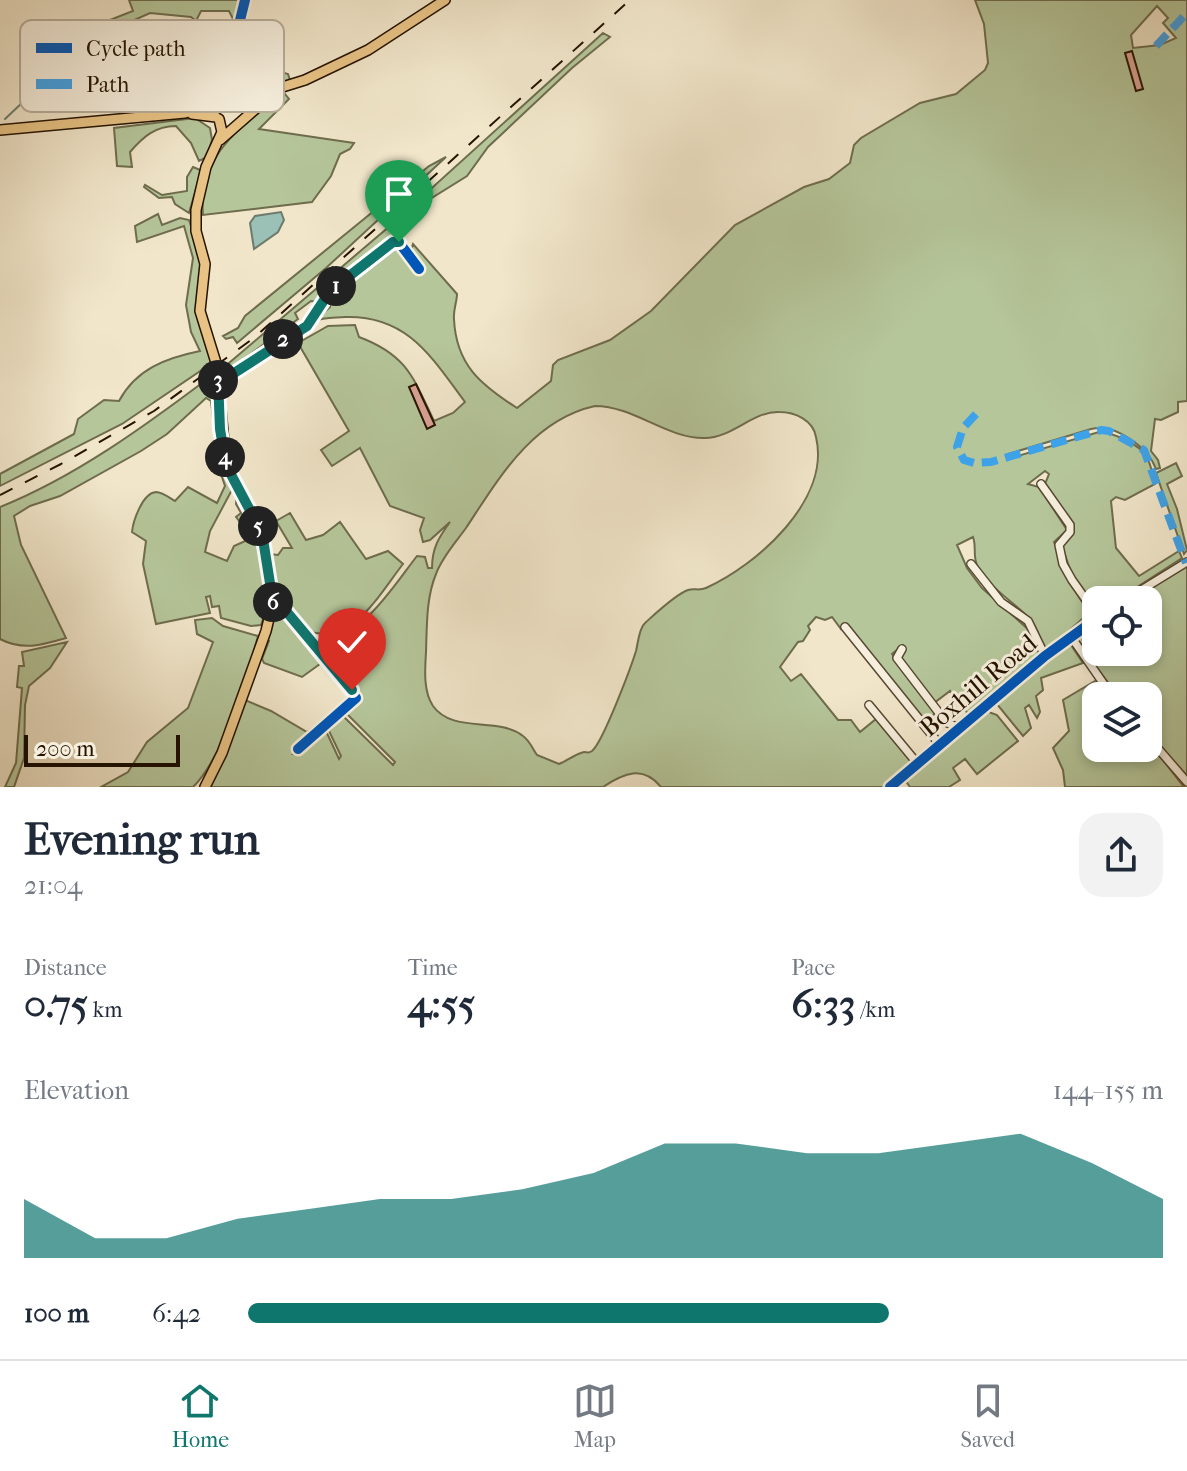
<!DOCTYPE html>
<meta charset="utf-8">
<style>
body{margin:0;font-family:"IM FELL French Canon",serif;background:#f2f2f3;color:#1f2937;height:100vh;display:flex;flex-direction:column;font-size:30px;white-space:nowrap}
*{box-sizing:border-box;margin:0}
p{font-size:26px;color:#747a83}
.icon{flex:none;width:44px;height:44px;fill:none;stroke:currentColor;stroke-width:2;stroke-linecap:round;stroke-linejoin:round}
.map{position:relative;height:787px;overflow:hidden}
.sheet{display:flex;flex-direction:column;background:#fff;flex:1}
.sheet>*{flex:none}
.buttons{position:absolute;left:1082px;top:586px;display:grid;gap:16px}
.buttons a{display:grid;place-items:center;width:80px;height:80px;border-radius:16px;background:#fff;box-shadow:0 4px 12px #0003;font-size:40px}
.scale{position:absolute;left:24px;bottom:20px;width:156px;box-sizing:border-box;padding-left:8px;border:4px solid #261300;border-top:0;font-size:22px;line-height:28px;white-space:nowrap;color:#261300;-webkit-text-stroke:6px #f6efdd;paint-order:stroke}
.pin{position:absolute;display:grid;place-items:center;width:68px;height:68px;color:#fff;margin:-82px -34px;border-radius:50% 50% 50% 0;rotate:-45deg;box-shadow:0 0 8px #0007}
.pin .icon{rotate:45deg}
.km{position:absolute;width:40px;height:40px;margin:-20px;border-radius:50%;background:#222;color:#fff;font-size:22px;line-height:40px;text-align:center}
.round{display:grid;place-items:center;flex:none;width:84px;height:84px;border-radius:24px;background:#f2f2f3}
.headline{display:flex;align-items:center;justify-content:space-between;height:136px;padding:0 24px}
h1{font-size:44px;font-weight:700;line-height:60px}
.stats{display:grid;grid-template-columns:repeat(3,1fr);gap:12px;height:136px;padding:8px 24px}
.stats div{display:grid;align-content:center}
.stats b{font-size:40px;font-weight:700}
.stats small{font-size:22px;font-weight:400}
.stats p{font-size:22px}
.chart{height:224px;padding:16px 24px}
.chart p{display:flex;justify-content:space-between}
.chart svg{width:100%;height:144px;margin-top:8px;fill:#0f766e;opacity:.7}
ul{padding:0 24px;list-style:none;font-size:26px}
li{display:grid;grid-template-columns:128px 96px 1fr;align-items:center;height:60px}
li i{height:20px;border-radius:10px;background:#0f766e}
.dock{display:flex;justify-content:space-around;align-items:center;height:112px;border-top:2px solid #e0e1e3;background:#fff;font-size:22px;color:#747a83}
.dock a{display:grid;justify-items:center;gap:4px}
.dock .on{color:#0f766e}
.map>svg:first-child{display:block}
.green{fill:#b5c69a;stroke:#6e6c4d;stroke-width:2;fill-rule:evenodd}
.water{fill:#9bc0b6;stroke:#6c7b6d;stroke-width:2}
.lines{fill:none;stroke-linecap:round;stroke-linejoin:round}
.stream{stroke:#6c7b6d;stroke-width:2}
.building{fill:#daa496;stroke:#261300;stroke-width:2}
.minor-casing{stroke:#594832;stroke-width:10}
.major-casing{stroke:#261300;stroke-width:12}
.minor{stroke:#f6efdd;stroke-width:7}
.major{stroke:#e8c385;stroke-width:9}
.rail{stroke:#261300;stroke-width:2;stroke-dasharray:14 14;stroke-linecap:butt}
.quiet{stroke:#3ea2e9;stroke-width:8;stroke-dasharray:16 8;stroke-linecap:butt}
.cycleway-casing{stroke:#f6efdd;stroke-width:15}
.cycleway{stroke:#0057b8;stroke-width:10}
.route-casing{stroke:#fff;stroke-width:16}
.route{stroke:#0f766e;stroke-width:10}
.labels{text-anchor:middle;stroke-width:6;stroke-linejoin:round;paint-order:stroke}
.street-label{font-size:26px;fill:#261300;stroke:#f6efdd}
.key{fill:#f6efdd;stroke:#b8ad9b;stroke-width:2}
.key-label{font-size:22px;fill:#261300}
</style>
<div class="map">
<svg width="1187" height="787" viewBox="0 0 1187 787">
<rect width="100%" height="100%" fill="#f1e6ca"/>
<filter id="stains"><feTurbulence type="fractalNoise" baseFrequency=".0025" numOctaves="4"/><feColorMatrix values="0 0 0 0 .2 0 0 0 0 .09 0 0 0 0 .02 0 0 0 .5 -.17"/></filter>
<radialGradient id="worn" r=".72"><stop offset=".6" stop-color="#630" stop-opacity="0"/><stop offset="1" stop-color="#630" stop-opacity=".3"/></radialGradient>
<!-- green -->
<path class="green" d="M 129,0 L 243,0 L 239,21 L 233,19 L 229,11 L 201,11 L 196,21 L 191,17 L 150,13 L 112,30 L 89,32 L 87,29 L 133,11 Z
M 975,0 L 1187,0 L 1187,401 L 1178,402 L 1178,412 L 1161,420 L 1155,419 L 1151,451 L 1158,460 L 1160,468 L 1156,469 C 1148,447 1115,423 1091,429 L 1008,454 L 1011,458 L 1099,432 C 1112,432 1141,445 1147,457 C 1151,465 1153,476 1155,484 L 1125,500 L 1116,497 L 1111,501 L 1116,548 L 1139,576 L 1179,551 L 1182,558 L 1117,600 L 1096,600 L 1096,606 L 1073,578 L 1062,546 L 1074,532 L 1072,524 L 1045,484 L 1049,474 L 1045,471 L 1028,484 L 1039,487 L 1067,530 L 1054,542 L 1060,557 L 1059,564 L 1089,613 L 1046,651 C 1039,639 1038,626 1028,617 C 1011,600 991,589 978,567 C 972,557 977,548 973,537 L 957,545 L 967,568 L 982,588 L 1030,631 L 1039,655 L 969,715 L 950,691 L 934,703 L 900,659 L 902,646 L 892,654 L 936,713 L 923,722 L 846,625 L 841,629 L 832,617 L 825,620 L 816,617 L 808,626 L 810,630 L 803,641 L 798,642 L 780,667 L 791,681 L 801,674 L 838,720 L 851,720 L 860,732 L 876,719 L 913,764 L 884,787 L 661,787 C 643,765 624,773 603,787 L 209,787 L 245,700 L 271,711 L 307,732 L 346,706 L 293,754 L 299,755 L 302,749 L 326,731 L 339,759 L 341,756 L 329,731 L 342,715 L 393,765 L 395,762 L 346,713 L 360,697 L 313,638 C 355,650 394,585 417,556 L 425,557 L 428,568 L 432,568 C 432,548 439,537 450,522 L 430,540 L 423,542 L 420,530 L 424,518 L 390,506 L 360,448 L 332,466 L 321,450 L 349,431 L 298,343 L 328,326 L 355,325 L 359,337 C 407,355 413,377 434,421 L 453,413 L 465,402 C 432,358 408,315 345,317 C 335,318 324,317 314,321 L 330,307 L 330,298 L 396,244 L 410,253 L 413,244 L 457,294 C 457,302 453,310 454,319 C 456,365 481,385 517,408 L 551,381 L 553,365 L 558,360 L 610,340 L 651,311 L 735,225 L 804,187 L 829,179 L 850,163 L 854,145 L 861,138 L 920,103 L 956,94 L 985,70 L 988,63 L 984,24 ZM 1157,6 L 1168,18 L 1163,23 L 1176,38 L 1160,45 L 1133,48 L 1131,35 ZM 595,406 C 634,406 667,439 705,438 C 732,438 753,411 779,412 C 795,412 813,420 816,437 C 831,500 757,565 706,588 C 699,591 694,588 688,590 C 676,594 655,614 645,623 C 639,628 638,643 636,651 C 631,667 603,742 592,751 C 586,755 588,750 581,753 C 574,755 567,761 559,764 L 537,755 C 532,748 530,741 523,736 C 497,716 453,734 433,706 C 423,691 425,669 426,652 C 427,626 426,598 436,574 C 442,557 456,542 466,528 C 499,478 532,420 595,406 Z
M 603,33 L 610,37 L 572,68 L 488,147 L 467,176 L 427,201 L 402,232 L 318,302 L 311,301 L 295,313 L 298,319 L 225,373 L 222,369 L 391,225 Z
M 236,59 L 288,74 L 290,80 L 258,89 L 237,86 L 231,75 Z
M 285,94 L 289,99 L 259,129 L 354,143 L 350,149 L 340,154 L 331,176 L 312,202 L 203,215 C 198,157 236,131 277,98 Z
M 195,118 L 210,128 L 212,140 L 207,157 L 199,161 L 191,143 L 176,126 C 155,126 143,137 130,152 L 132,167 L 117,166 L 114,128 Z
M 446,157 L 326,268 L 237,343 L 233,337 L 226,339 L 223,336 L 238,328 L 245,316 L 429,166 Z
M 193,167 L 200,170 L 200,175 L 189,213 L 175,204 L 172,197 L 159,198 L 144,187 L 145,185 L 162,195 L 187,191 L 187,177 Z
M 158,214 L 162,225 L 180,218 L 189,220 L 199,251 L 201,267 L 197,296 L 212,363 L 122,424 L 0,486 L 0,474 L 74,434 L 78,419 L 104,400 L 119,401 C 136,369 166,358 200,351 L 191,332 L 186,305 L 193,258 L 184,226 L 137,242 L 135,226 Z
M 210,377 L 216,378 C 218,415 217,451 234,486 L 210,531 L 205,552 L 227,561 L 234,546 L 252,538 L 236,517 L 241,513 L 236,504 L 237,492 C 256,530 279,583 261,625 L 251,626 L 221,618 L 219,606 L 212,607 L 210,596 L 206,597 L 210,613 L 156,624 L 143,564 L 146,541 L 132,532 C 133,522 142,493 156,492 C 162,492 170,498 175,501 L 188,487 L 217,503 L 225,486 L 218,465 L 211,401 L 206,398 L 167,434 L 141,451 L 60,496 L 30,506 L 14,516 L 21,545 L 66,638 C 42,645 23,651 0,639 L 0,507 C 75,477 145,426 210,377 Z
M 1176,463 L 1182,476 L 1167,484 L 1177,509 L 1187,550 L 1184,554 L 1156,473 Z
M 290,513 L 306,540 L 323,535 L 340,522 L 366,559 L 388,551 L 403,564 C 380,593 352,647 308,631 L 307,626 L 275,600 L 269,554 L 278,555 L 283,548 L 292,548 L 276,521 Z
M 1187,565 L 1187,779 L 1168,755 L 1148,738 L 1148,696 L 1096,696 L 1096,748 L 1148,748 L 1148,741 L 1184,787 L 1065,787 L 1063,770 L 1053,748 L 1069,731 L 1063,700 L 1095,681 L 1103,693 L 1112,688 L 1076,640 L 1096,626 L 1096,652 L 1148,652 L 1148,600 L 1130,600 Z
M 279,609 L 324,661 L 302,677 L 264,663 L 262,659 L 269,641 L 266,639 L 275,613 Z
M 212,618 L 223,626 L 258,636 C 247,676 222,759 193,787 L 101,787 L 128,772 L 147,742 L 188,708 L 213,642 L 197,634 L 195,620 Z
M 67,642 L 50,668 L 29,686 L 25,705 L 24,758 L 14,787 L 5,787 L 16,763 L 22,688 L 17,687 L 19,666 L 24,666 L 22,652 Z
M 1071,645 L 1083,663 L 1041,678 L 1043,690 L 1036,696 L 1040,712 L 1037,718 L 1029,705 L 1025,708 L 1031,728 L 1023,736 L 996,703 L 1065,646 Z
M 986,711 L 997,715 L 1018,741 L 977,774 L 965,759 L 953,768 L 960,780 L 949,787 L 910,787 L 905,780 Z"/>
<!-- water -->
<path class="water" d="M 281,212 L 284,220 L 278,232 L 254,249 L 250,223 L 255,216 Z"/>
<g class="lines">
<!-- stream -->
<path class="stream" d="M 142,33 L 143,81
M 145,86 L 149,108
M 5,119 L 63,64 L 119,35"/>
</g>
<!-- building -->
<path class="building" d="M 1132,51 L 1143,89 L 1136,91 L 1125,53 Z
M 416,384 L 435,425 L 427,429 L 409,387 Z"/>
<g class="lines">
<!-- minor casing -->
<g class="minor-casing">
<path id="minor" d="M 217,97 L 226,77 L 245,0
M 218,379 L 228,377 L 307,326 L 330,291 L 393,242 L 401,245 L 419,269
M 1041,484 L 1070,525 L 1070,532 L 1059,545 L 1063,564 L 1072,580 L 1096,614
M 971,564 L 1001,602 L 1028,621 L 1045,656
M 1125,600 L 1187,562
M 273,602 L 281,605 L 356,698 L 298,749
M 845,627 L 940,745
M 1072,638 L 1112,696
M 902,649 L 897,658 L 946,722 L 960,729
M 869,705 L 917,763
M 1148,737 L 1187,782
M 890,787 L 1045,656 L 1096,619"/>
</g>
<!-- major casing -->
<g class="major-casing">
<path id="major" d="M 192,114 L 216,117
M 0,130 L 185,113 L 209,106 L 223,94 L 260,94 L 305,80 L 368,50 L 445,0
M 220,140 L 275,92
M 205,787 L 222,753 L 266,631 L 273,602 L 262,533 L 226,465 L 217,366 L 200,311 L 205,264 L 196,231 L 196,210 L 206,167 L 222,132 L 219,119"/>
</g>
<!-- minor -->
<use href="#minor" class="minor"/>
<!-- major -->
<use href="#major" class="major"/>
<!-- rail -->
<path class="rail" d="M 0,495 L 61,464 L 154,411 L 255,337 L 630,0"/>
<!-- quiet -->
<path class="quiet" d="M 1156,46 L 1187,13
M 976,414 L 963,428 L 957,447 L 964,460 L 974,463 L 991,462 L 1101,430 L 1109,431 L 1144,450 L 1186,563"/>
<!-- cycleway casing -->
<g class="cycleway-casing">
<path id="cycleway" d="M 217,97 L 226,77 L 245,0
M 218,379 L 228,377 L 307,326 L 330,291 L 393,242 L 401,245 L 419,269
M 273,602 L 281,605 L 356,698 L 298,749
M 890,787 L 1045,656 L 1096,619"/>
</g>
<!-- cycleway -->
<use href="#cycleway" class="cycleway"/>
</g>
<g class="lines">
<!-- route casing -->
<g class="route-casing">
<path id="route" d="M 352,690 L 281,605 L 273,602 L 262,533 L 226,465 L 220,429 L 218,379 L 228,377 L 307,326 L 330,291 L 393,242 L 399,242"/>
</g>
<!-- route -->
<use href="#route" class="route"/>
</g>
<g class="labels">
<!-- street labels -->
<g class="street-label">
<text transform="translate(978 685) rotate(-40)" y="9">Boxhill Road</text>
</g>
</g>
<!-- legend -->
<rect x="20" y="20" width="264" height="92" rx="12" class="key"/>
<rect x="36" y="43" width="36" height="10" fill="#0057b8"/>
<rect x="36" y="79" width="36" height="10" fill="#3ea2e9"/>
<g class="key-label">
<text x="86" y="56">Cycle path</text>
<text x="86" y="92">Path</text>
</g>
<rect width="100%" height="100%" filter="url(#stains)"/>
<rect width="100%" height="100%" fill="url(#worn)"/>
</svg>
<div class="buttons">
<a><svg class="icon" aria-label="locate" viewBox="0 0 24 24"><circle cx="12" cy="12" r="6"/><path d="M12 2v4M12 18v4M2 12h4M18 12h4"/></svg></a>
<a><svg class="icon" aria-label="layers" viewBox="0 0 24 24"><path d="M12 4l9 5-9 5-9-5zM3 14l9 5 9-5"/></svg></a>
</div>
<div class="scale">200 m</div>
<div class="pin" style="left:399px;top:242px;background:#1e9e55"><svg class="icon" aria-label="arrive" viewBox="0 0 24 24"><path d="M6 21V4h12l-3 4 3 4H6"/></svg></div>
<div class="pin" style="left:352px;top:690px;background:#d93025"><svg class="icon" aria-label="check" viewBox="0 0 24 24"><path d="M5 12l5 5 9-10"/></svg></div>
<b class="km" style="left:336px;top:286px">1</b>
<b class="km" style="left:283px;top:339px">2</b>
<b class="km" style="left:218px;top:380px">3</b>
<b class="km" style="left:225px;top:457px">4</b>
<b class="km" style="left:258px;top:526px">5</b>
<b class="km" style="left:273px;top:602px">6</b>
</div>
<section class="sheet">
<div class="headline"><div><h1>Evening run</h1><p>21:04</p></div><a class="round"><svg class="icon" aria-label="share" viewBox="0 0 24 24"><path d="M12 15V3M7 8l5-5 5 5M5 13v7h14v-7"/></svg></a></div>
<div class="stats">
<div><p>Distance</p><b>0.75<small> km</small></b></div>
<div><p>Time</p><b>4:55</b></div>
<div><p>Pace</p><b>6:33<small> /km</small></b></div>
</div>
<div class="chart"><p><span>Elevation</span>144–155 m</p>
<svg viewBox="0 0 160 44" preserveAspectRatio="none"><path d="M0 44V26L10 38L20 38L30 32L40 29L50 26L60 26L70 23L80 18L90 9L100 9L110 12L120 12L130 9L140 6L150 15L160 26V44z"/></svg>
</div>
<ul>
<li><b>100 m</b>6:42<i style="width:70%"></i></li>
</ul>
</section>
<nav class="dock">
<a class="on"><svg class="icon" aria-label="home" viewBox="0 0 24 24"><path d="M3 11l9-7 9 7M6 9v11h12V9"/></svg>Home</a>
<a><svg class="icon" aria-label="map" viewBox="0 0 24 24"><path d="M3 6l6-2 6 2 6-2v14l-6 2-6-2-6 2zM9 4v14M15 6v14"/></svg>Map</a>
<a><svg class="icon" aria-label="saved" viewBox="0 0 24 24"><path d="M7 4h10v16l-5-4-5 4z"/></svg>Saved</a>
</nav>
